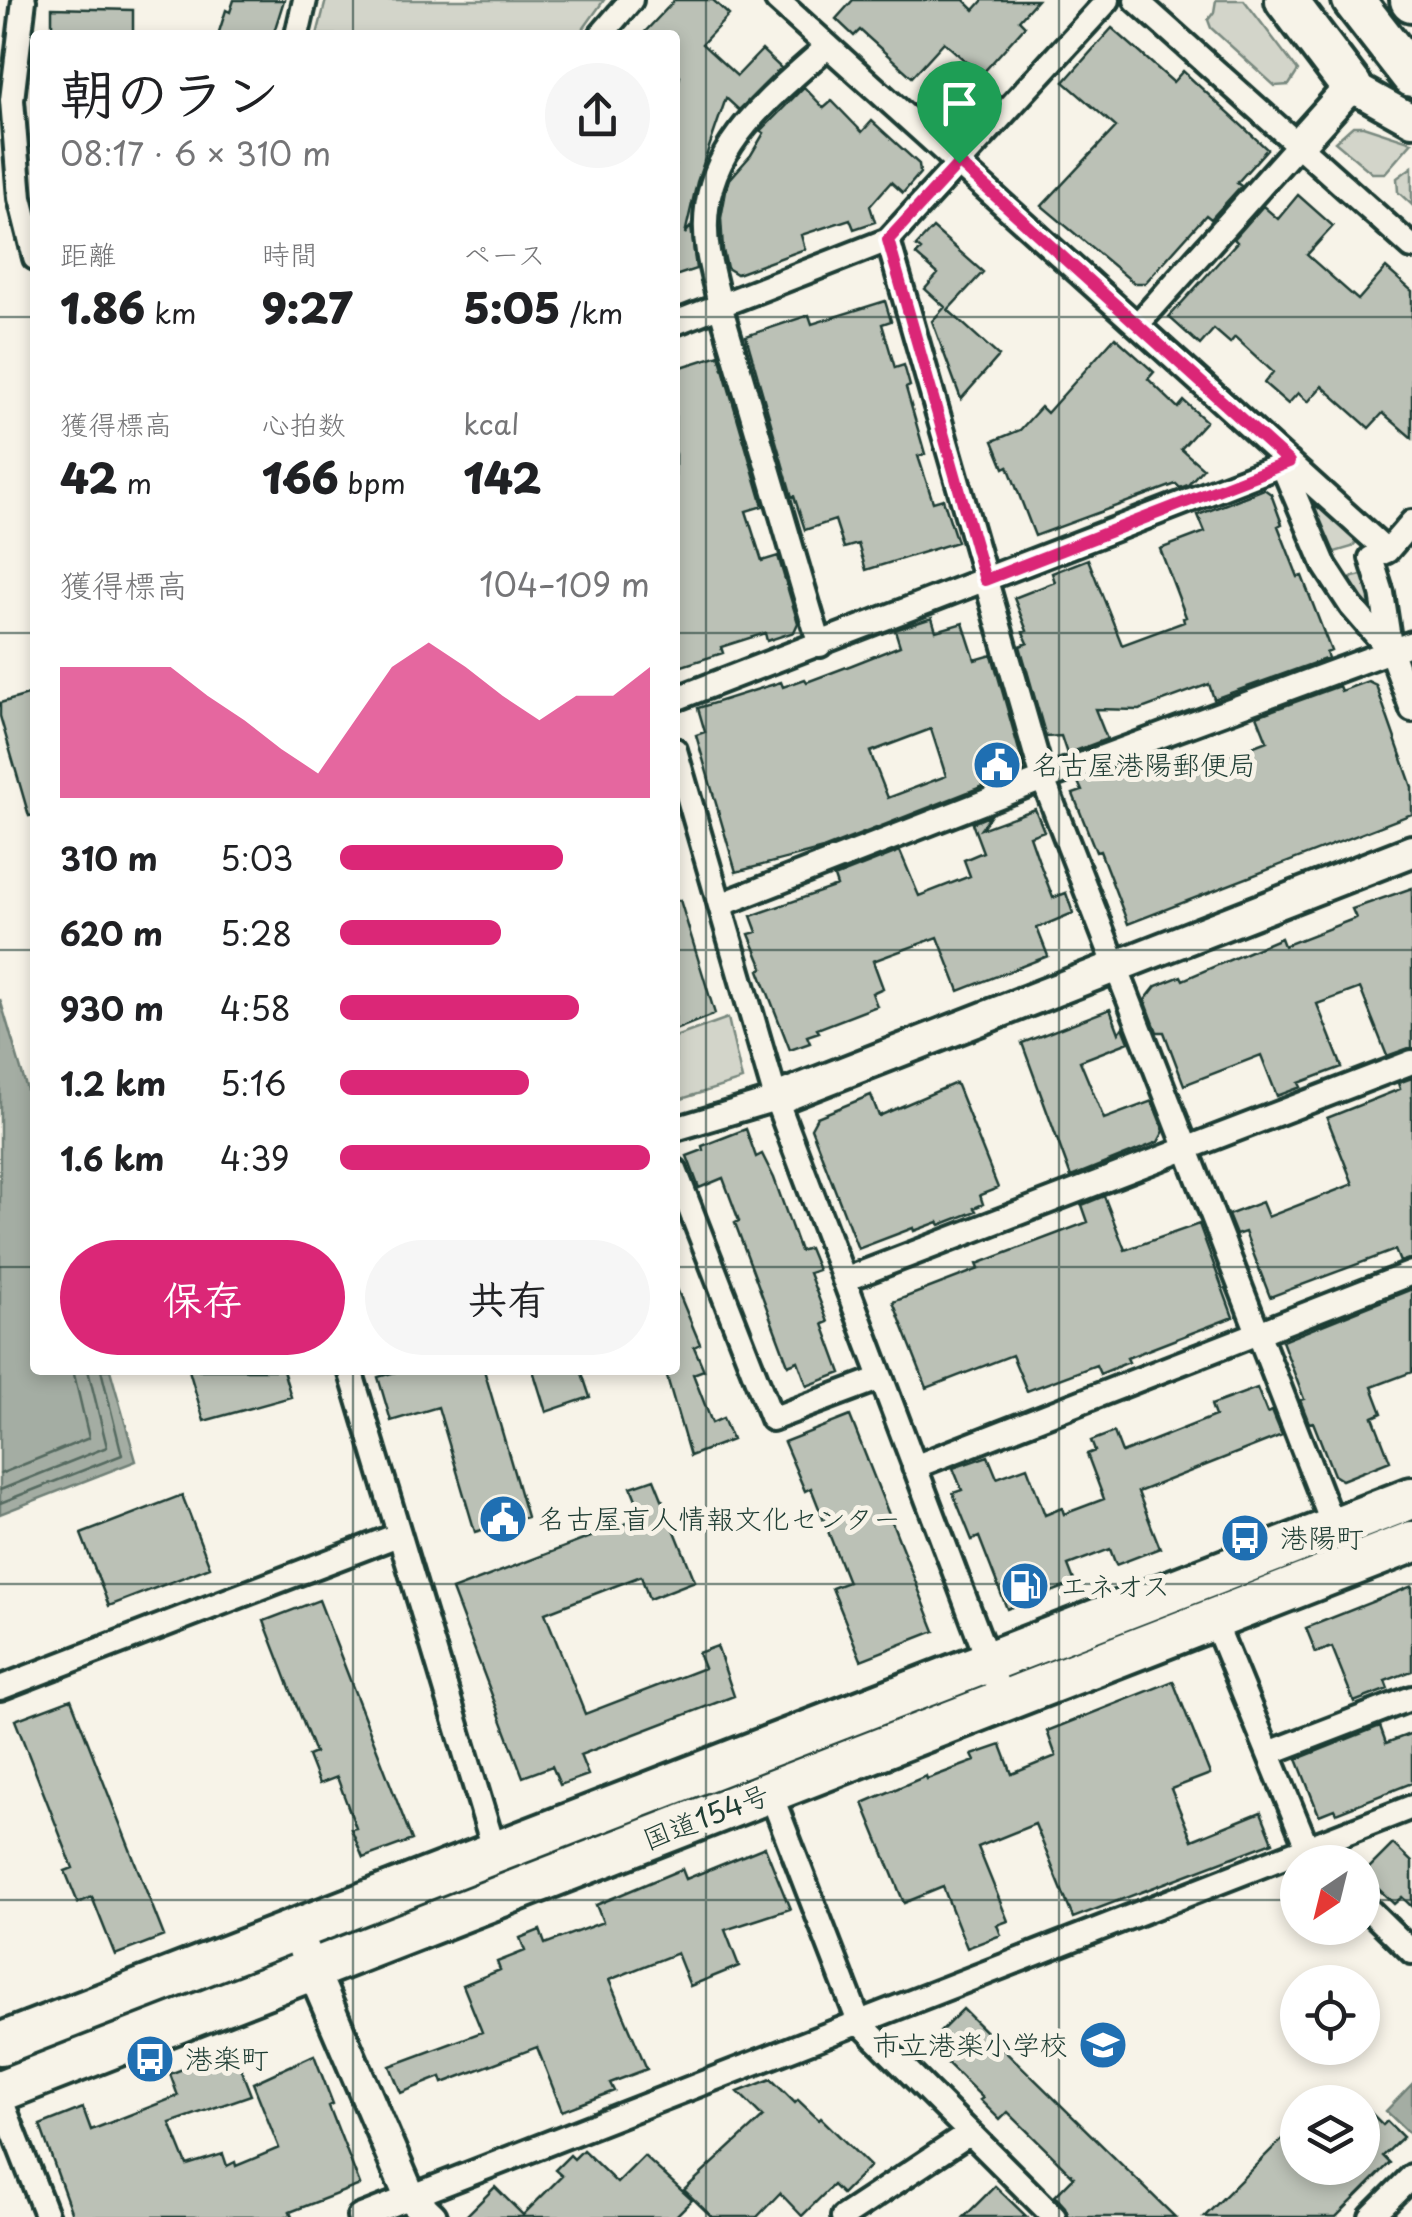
<!DOCTYPE html>
<html lang="ja">
<meta charset="utf-8">
<style>
body{margin:0;font-family:"Playpen Sans","Klee One",sans-serif;background:#f6f6f6;color:#202124;height:100vh;display:flex;flex-direction:column;font-size:38px;white-space:nowrap}
*{box-sizing:border-box;margin:0}
p{font-size:32px;color:#757577}
.icon{flex:none;width:55px;height:55px;fill:none;stroke:currentColor;stroke-width:2;stroke-linecap:round;stroke-linejoin:round}
.map{position:relative;flex:1;overflow:hidden}
.details{position:absolute;left:30px;top:30px;width:650px;height:1345px;display:flex;flex-direction:column;background:#fff;border-radius:10px;box-shadow:0 5px 15px #0003}
.details>*{flex:none}
.needle{width:65px;rotate:215deg}
.buttons{position:absolute;left:1280px;top:1845px;display:grid;gap:20px}
.buttons a{display:grid;place-items:center;width:100px;height:100px;border-radius:50%;background:#fff;box-shadow:0 5px 15px #0003;font-size:50px}
.pin{position:absolute;display:grid;place-items:center;width:85px;height:85px;color:#fff;margin:-102px -42px;border-radius:50% 50% 50% 0;rotate:-45deg;box-shadow:0 0 10px #0007}
.pin .icon{rotate:45deg}
.round{display:grid;place-items:center;flex:none;width:105px;height:105px;border-radius:52px;background:#f6f6f6}
.headline{display:flex;align-items:center;justify-content:space-between;height:170px;padding:0 30px}
h1{font-size:55px;font-weight:800;line-height:75px}
.figures{display:grid;grid-template-columns:repeat(3,1fr);gap:15px;height:170px;padding:10px 30px}
.figures div{display:grid;align-content:center}
.figures b{font-size:42px;font-weight:800}
.figures small{font-size:28px;font-weight:400}
.figures p{font-size:28px}
.chart{height:280px;padding:20px 30px}
.chart p{display:flex;justify-content:space-between}
.chart svg{width:100%;height:180px;margin-top:10px;fill:#db2777;opacity:.7}
.primary-button{display:flex;gap:20px;margin-top:auto;padding:20px 30px}
.primary-button a{flex:1;height:115px;border-radius:60px;background:#db2777;color:#fff;font-size:40px;font-weight:800;line-height:115px;text-align:center}
.primary-button a+a{background:#f6f6f6;color:#202124}
ul{padding:0 30px;list-style:none;font-size:32px}
li{display:grid;grid-template-columns:160px 120px 1fr;align-items:center;height:75px}
li i{height:25px;border-radius:12px;background:#db2777}
.map>svg:first-child{display:block}
.green{fill:#d3d5ca;stroke:#79897f;stroke-width:2.5}
.water{fill:#a4ada3;stroke:#6f8077;stroke-width:2.5}
.lines{fill:none;stroke-linecap:round;stroke-linejoin:round}
.shore{stroke:#546a60;stroke-width:2.5}
.building{fill:#bbc1b6;stroke:#1f3d34;stroke-width:2.5;fill-rule:evenodd}
.street-casing{stroke:#1f3d34;stroke-width:30}
.secondary-casing{stroke:#1f3d34;stroke-width:38}
.highway-casing{stroke:#1f3d34;stroke-width:48}
.street{stroke:#f7f3e8;stroke-width:22}
.secondary{stroke:#f7f3e8;stroke-width:30}
.highway{stroke:#f7f3e8;stroke-width:40}
.route-casing{stroke:#fff;stroke-width:20}
.route{stroke:#db2777;stroke-width:12}
.grid{fill:none;stroke:#1f3d34;stroke-width:2.5;stroke-opacity:0.55}
.labels{text-anchor:middle;stroke-width:10;stroke-linejoin:round;paint-order:stroke}
.poi-label{font-size:28px;fill:#1f3d34;stroke:#f7f3e8;text-anchor:start}
.street-label{font-size:28px;fill:#1f3d34;stroke:#f7f3e8}
</style>
<div class="map">
<svg width="1412" height="2217" viewBox="0 0 1412 2217">
<rect width="100%" height="100%" fill="#f7f3e8"/>
<filter id="ink" filterUnits="userSpaceOnUse"><feTurbulence type="fractalNoise" baseFrequency=".01" numOctaves="2"/><feDisplacementMap in="SourceGraphic" scale="20" xChannelSelector="R" yChannelSelector="G"/><feConvolveMatrix kernelMatrix="1 2 1 2 8 2 1 2 1" color-interpolation-filters="sRGB"/></filter>
<g filter="url(#ink)">
<!-- green -->
<path class="green" d="M 326,0 L 604,0 L 579,35 L 317,35 Z
M 1216,0 L 1244,0 L 1298,71 L 1289,85 L 1275,86 L 1211,28 L 1208,20 L 1214,12 Z
M 1353,126 L 1363,126 L 1412,142 L 1385,173 L 1372,173 L 1335,142 Z
M 1412,167 L 1412,205 L 1398,192 L 1397,178 Z
M 1305,485 L 1357,534 L 1357,541 L 1352,547 L 1335,552 L 1328,548 Z
M 1362,575 L 1370,578 L 1380,634 L 1346,585 L 1353,577 Z
M 728,1018 L 742,1080 L 675,1101 L 675,1037 Z"/>
<!-- water -->
<path class="water" d="M 0,999 L 35,1117 L 35,1370 L 110,1370 L 136,1461 L 0,1514 Z
M 1412,2084 L 1412,2136 L 1386,2111 Z"/>
<g class="lines">
<!-- shore -->
<path class="shore" d="M 0,1474 L 89,1438 L 73,1370
M 0,1490 L 107,1447 L 88,1370
M 0,1503 L 122,1455 L 101,1370"/>
</g>
<!-- building -->
<path class="building" d="M 234,0 L 284,0 L 273,35 L 218,35 L 226,10 L 230,12 Z
M 675,0 L 713,0 L 729,15 L 702,44 L 737,76 L 762,50 L 781,68 L 739,110 L 726,98 L 697,182 L 685,234 L 691,226 L 696,269 L 675,276 L 675,94 L 680,76 L 675,71 L 675,35 L 642,35 Z
M 853,0 L 964,0 L 974,10 L 983,0 L 1037,0 L 1019,20 L 1025,26 L 981,75 L 944,42 L 912,77 L 860,30 L 854,36 L 836,19 Z
M 52,8 L 133,10 L 133,35 L 52,35 Z
M 1112,28 L 1173,82 L 1183,71 L 1267,149 L 1237,183 L 1241,186 L 1211,219 L 1206,215 L 1145,283 L 1134,283 L 1042,206 L 1116,127 L 1064,82 Z
M 804,87 L 824,108 L 832,101 L 862,132 L 872,121 L 919,164 L 920,173 L 903,193 L 891,182 L 870,206 L 875,222 L 854,229 L 850,219 L 801,235 L 805,249 L 737,274 L 727,268 L 723,250 L 721,218 L 726,191 L 730,179 L 751,155 L 764,133 L 761,131 Z
M 1298,195 L 1333,226 L 1307,255 L 1358,300 L 1386,268 L 1412,291 L 1412,438 L 1383,413 L 1369,428 L 1322,386 L 1308,402 L 1298,393 L 1288,404 L 1264,383 L 1273,372 L 1235,337 L 1230,343 L 1214,329 L 1200,345 L 1169,317 L 1237,242 L 1234,239 L 1263,206 L 1278,219 Z
M 933,228 L 983,272 L 948,310 L 999,356 L 961,399 L 932,321 L 945,307 L 925,289 L 938,274 L 916,255 L 921,250 L 916,246 Z
M 885,301 L 891,321 L 882,324 L 895,368 L 904,365 L 910,386 L 906,388 L 925,454 L 918,456 L 933,502 L 943,499 L 957,542 L 866,570 L 858,544 L 844,548 L 835,520 L 805,530 L 794,496 L 792,497 L 746,336 L 809,315 L 812,324 Z
M 1115,337 L 1154,372 L 1148,379 L 1178,408 L 1184,401 L 1206,421 L 1181,449 L 1203,468 L 1188,485 L 1180,488 L 1176,484 L 1035,536 L 1008,466 L 1004,468 L 993,441 L 1020,430 L 1041,407 L 1047,413 Z
M 719,355 L 763,506 L 746,511 L 762,561 L 778,556 L 798,623 L 794,632 L 767,641 L 765,633 L 721,647 L 723,653 L 679,667 L 675,654 L 675,369 Z
M 1264,489 L 1271,494 L 1282,524 L 1278,526 L 1298,577 L 1302,576 L 1331,651 L 1326,653 L 1328,658 L 1214,699 L 1209,684 L 1139,710 L 1095,709 L 1107,739 L 1067,754 L 1061,736 L 1046,737 L 1020,646 L 1028,643 L 1023,632 L 1027,631 L 1014,598 L 1055,582 L 1052,573 L 1088,559 L 1122,645 L 1184,622 L 1183,618 L 1186,617 L 1160,549 L 1205,532 L 1198,515 Z
M 932,618 L 936,631 L 963,623 L 975,660 L 992,655 L 1024,768 L 1022,771 L 823,849 L 736,872 L 696,735 L 705,732 L 698,708 L 781,682 L 783,687 L 805,679 L 807,682 L 852,665 L 900,646 L 895,630 ZM 931,729 L 946,776 L 888,798 L 870,752 Z
M 1368,681 L 1376,685 L 1412,787 L 1412,814 L 1128,924 L 1100,851 L 1096,852 L 1073,794 L 1082,791 L 1078,782 L 1118,767 L 1122,776 L 1185,753 L 1192,770 L 1267,741 L 1257,716 L 1339,686 L 1341,691 Z
M 35,693 L 35,815 L 29,816 L 0,716 L 0,703 Z
M 1035,809 L 1044,831 L 1030,836 L 1038,859 L 1053,898 L 1066,893 L 1073,913 L 1037,928 L 1048,956 L 959,991 L 938,937 L 873,961 L 883,988 L 872,993 L 877,1006 L 817,1029 L 819,1032 L 807,1036 L 810,1043 L 790,1050 L 759,970 L 763,968 L 749,934 L 757,932 L 751,916 L 837,886 L 834,877 L 900,851 L 919,896 L 970,876 L 964,860 L 983,852 L 972,823 L 991,815 L 981,829 Z
M 1412,888 L 1412,1047 L 1387,1056 L 1360,988 L 1317,1004 L 1342,1067 L 1299,1083 L 1301,1087 L 1277,1096 L 1261,1055 L 1184,1085 L 1164,1032 L 1157,1032 L 1145,1000 L 1156,986 L 1181,976 L 1183,980 L 1281,938 L 1284,946 L 1356,918 L 1352,909 Z
M 680,900 L 715,1014 L 675,1030 L 675,901 Z
M 1110,1009 L 1119,1033 L 1123,1027 L 1129,1042 L 1080,1061 L 1104,1119 L 1152,1101 L 1164,1131 L 1158,1142 L 1071,1177 L 1022,1043 Z
M 1412,1078 L 1412,1258 L 1400,1262 L 1395,1250 L 1270,1297 L 1245,1232 L 1236,1235 L 1228,1215 L 1262,1202 L 1268,1217 L 1353,1184 L 1327,1118 L 1400,1089 L 1398,1083 Z
M 956,1083 L 998,1188 L 980,1195 L 983,1204 L 974,1208 L 976,1211 L 940,1225 L 938,1222 L 914,1231 L 913,1228 L 858,1249 L 811,1128 L 817,1117 L 871,1095 L 879,1116 Z
M 746,1129 L 756,1157 L 762,1154 L 774,1178 L 800,1251 L 809,1248 L 818,1270 L 809,1273 L 828,1322 L 823,1324 L 841,1373 L 807,1386 L 798,1361 L 788,1365 L 735,1223 L 739,1221 L 723,1178 L 699,1188 L 687,1156 L 703,1150 L 702,1146 Z
M 1104,1196 L 1125,1250 L 1199,1224 L 1233,1317 L 1127,1358 L 1129,1362 L 1100,1374 L 1096,1365 L 1027,1391 L 1012,1355 L 927,1388 L 893,1302 L 979,1269 L 977,1264 L 1088,1222 L 1082,1205 Z
M 675,1284 L 700,1344 L 694,1347 L 704,1370 L 693,1374 L 712,1423 L 723,1418 L 732,1440 L 690,1456 L 665,1370 L 675,1370 Z
M 1412,1289 L 1412,1372 L 1372,1387 L 1382,1413 L 1373,1417 L 1390,1461 L 1342,1480 L 1334,1475 L 1313,1422 L 1309,1423 L 1300,1400 L 1304,1399 L 1282,1341 Z
M 189,1370 L 283,1370 L 291,1397 L 204,1421 Z
M 402,1370 L 484,1370 L 527,1517 L 475,1532 L 438,1407 L 391,1421 L 378,1377 Z
M 533,1370 L 581,1370 L 590,1397 L 546,1412 Z
M 1257,1388 L 1267,1413 L 1272,1411 L 1282,1435 L 1138,1492 L 1160,1548 L 1116,1565 L 1110,1549 L 1068,1565 L 1075,1583 L 1007,1609 L 979,1537 L 972,1540 L 953,1493 L 962,1490 L 953,1468 L 988,1456 L 997,1478 L 1027,1467 L 1045,1515 L 1062,1508 L 1064,1514 L 1104,1499 L 1087,1454 L 1095,1451 L 1091,1441 L 1114,1432 L 1122,1453 L 1215,1416 L 1211,1405 Z
M 850,1416 L 935,1631 L 861,1660 L 832,1588 L 848,1582 L 811,1488 L 805,1491 L 784,1442 Z
M 654,1479 L 695,1581 L 649,1599 L 641,1576 L 545,1613 L 585,1714 L 704,1668 L 698,1653 L 717,1646 L 734,1696 L 580,1755 L 588,1775 L 560,1785 L 552,1766 L 523,1777 L 452,1590 L 643,1517 L 631,1487 Z
M 182,1495 L 210,1567 L 109,1606 L 81,1534 Z
M 1412,1586 L 1412,1671 L 1385,1681 L 1388,1689 L 1354,1702 L 1332,1647 L 1316,1653 L 1306,1628 Z
M 319,1600 L 412,1840 L 363,1858 L 351,1829 L 356,1828 L 337,1777 L 319,1784 L 308,1756 L 315,1753 L 264,1621 Z
M 1173,1681 L 1210,1774 L 1171,1789 L 1192,1840 L 1261,1812 L 1273,1842 L 1073,1918 L 1035,1824 L 978,1847 L 1008,1921 L 997,1925 L 1001,1935 L 967,1948 L 943,1887 L 904,1903 L 863,1803 L 926,1776 L 927,1779 L 975,1761 L 972,1755 L 1001,1745 L 1012,1774 L 1056,1756 L 1047,1731 Z
M 71,1699 L 164,1936 L 115,1955 L 92,1897 L 78,1903 L 65,1871 L 73,1868 L 15,1720 Z
M 1380,1726 L 1386,1743 L 1412,1733 L 1412,1783 L 1336,1813 L 1334,1809 L 1319,1815 L 1297,1759 Z
M 1393,1844 L 1412,1862 L 1412,1907 L 1402,1897 L 1394,1904 L 1363,1874 Z
M 765,1847 L 790,1909 L 725,1930 L 739,1966 L 690,1986 L 677,1953 L 609,1980 L 647,2069 L 610,2083 L 614,2091 L 562,2111 L 537,2047 L 443,2083 L 441,2077 L 401,2093 L 390,2066 L 482,2032 L 463,1985 L 500,1970 L 497,1962 L 525,1951 L 520,1938 L 540,1930 L 545,1944 L 603,1922 L 596,1905 L 682,1869 L 686,1879 Z
M 963,2009 L 973,2019 L 1175,2217 L 1069,2217 L 1065,2207 L 1055,2196 L 1074,2177 L 1008,2112 L 1000,2120 L 980,2100 L 983,2098 L 928,2044 Z
M 233,2049 L 251,2095 L 170,2123 L 187,2165 L 223,2154 L 227,2166 L 235,2162 L 236,2166 L 279,2148 L 253,2083 L 314,2055 L 333,2104 L 329,2106 L 360,2185 L 290,2212 L 292,2217 L 73,2217 L 40,2125 L 83,2108 L 91,2130 L 178,2096 L 170,2074 Z
M 771,2079 L 795,2103 L 798,2100 L 819,2120 L 821,2118 L 870,2166 L 842,2194 L 833,2185 L 802,2216 L 780,2193 L 757,2217 L 712,2217 L 684,2190 L 763,2117 L 738,2092 Z
M 1362,2104 L 1383,2125 L 1387,2121 L 1403,2137 L 1383,2156 L 1390,2163 L 1336,2217 L 1204,2217 L 1298,2123 L 1298,2168 L 1362,2168 Z
M 583,2150 L 617,2183 L 644,2156 L 692,2200 L 675,2217 L 465,2217 L 495,2187 L 523,2215 L 562,2176 L 555,2170 L 570,2155 L 574,2159 Z
M 995,2186 L 1027,2217 L 964,2217 Z"/>
<g class="lines">
<!-- street casing -->
<g class="street-casing">
<path id="street" d="M 24,0 L 12,100 L 20,198 L 35,258
M 777,0 L 1387,551
M 1136,0 L 1412,247
M 297,35 L 305,0
M 601,35 L 631,0
M 888,240 L 1043,779 L 1334,1528
M 675,323 L 888,240 L 1108,0
M 1137,325 L 1298,145
M 1282,465 L 1325,566 L 1351,606 L 1391,652
M 1412,522 L 1387,551 L 1371,558 L 1382,593 L 1391,652 L 1412,710
M 820,645 L 720,305 C 716,287 711,270 708,252 C 692,155 765,103 828,46
M 675,699 L 1289,462
M 675,750 L 776,1099 L 1003,1700
M 720,905 L 1043,779 L 1412,643
M 675,1129 L 776,1099
M 675,1170 L 772,1419 L 881,1378
M 844,1280 L 1412,1062
M 350,1370 L 495,1852
M 914,1467 L 1412,1273
M 1214,1620 L 1307,1847 L 1322,1862
M 0,1688 L 398,1535
M 1269,1753 L 1412,1698
M 770,1792 L 859,2022 L 1054,2217
M 1362,1903 L 1412,1952
M 0,2097 L 47,2217
M 359,2217 L 1412,1807
M 843,2217 L 970,2133
M 1371,2217 L 1412,2176"/>
</g>
<!-- secondary casing -->
<g class="secondary-casing">
<path id="secondary" d="M 1298,145 L 1351,86 L 1412,120
M 776,1099 L 1412,851
M 304,1950 L 410,2197 L 431,2217"/>
</g>
<!-- highway casing -->
<g class="highway-casing">
<path id="highway" d="M 1286,0 L 1351,86
M 1353,0 L 1412,76
M 1411,0 L 1412,1
M 0,2044 L 1412,1498
M 0,2091 L 1412,1542"/>
</g>
<!-- street -->
<use href="#street" class="street"/>
<!-- secondary -->
<use href="#secondary" class="secondary"/>
<!-- highway -->
<use href="#highway" class="highway"/>
</g>
</g>
<g class="lines" filter="url(#ink)">
<!-- route casing -->
<g class="route-casing">
<path id="route" d="M 959,163 L 1289,462 L 985,580 L 888,240 Z"/>
</g>
<!-- route -->
<use href="#route" class="route"/>
</g>
<!-- grid -->
<path class="grid" d="M 353,0 L 353,35M 706,0 L 706,2217M 1059,0 L 1059,2217M 0,317 L 35,317M 675,317 L 1412,317M 0,633 L 35,633M 675,633 L 1412,633M 0,950 L 35,950M 675,950 L 1412,950M 0,1267 L 35,1267M 675,1267 L 1412,1267M 353,1370 L 353,2217M 0,1584 L 1412,1584M 0,1900 L 1298,1900M 1362,1900 L 1412,1900"/>
<!-- icons -->
<defs>
<g id="civic-disc" transform="scale(2.5)"><circle r="9.5" fill="#1f6fb2" stroke="#f7f3e8"/><path d="M-.6-6.5H3V-4.5H.6V-3L4-1V1h2V6H-6V1h2V-1L-.6-3ZM-1.2 2.5V6h2.4V2.5Z" fill="#fff"/></g>
<g id="bus-disc" transform="scale(2.5)"><circle r="9.5" fill="#1f6fb2" stroke="#f7f3e8"/><path d="M-5-6H5V4H4V6H2V4H-2V6H-4V4H-5ZM-3.5-4V0h7V-4ZM-3.5 1.2v1.5H-2V1.2ZM2 1.2v1.5H3.5V1.2Z" fill="#fff"/></g>
<g id="fuel-disc" transform="scale(2.5)"><circle r="9.5" fill="#1f6fb2" stroke="#f7f3e8"/><path d="M-5.5-6h7V0h2V4h1.3V-2.5L3-4.5l.8-.8L6-3V5H2.5V1h-1V6h-7ZM-4.2-4.7v3.2H.2V-4.7Z" fill="#fff"/></g>
<g id="school-disc" transform="scale(2.5)"><circle r="9.5" fill="#1f6fb2" stroke="#f7f3e8"/><path d="M0-5L7-2L0 1L-7-2ZM-4 1L0 2.5L4 1V4Q0 6-4 4Z" fill="#fff"/></g>
</defs>
<g fill-rule="evenodd">
<use href="#civic-disc" x="997" y="765"/>
<use href="#civic-disc" x="503" y="1519"/>
<use href="#bus-disc" x="1245" y="1538"/>
<use href="#fuel-disc" x="1025" y="1586"/>
<use href="#school-disc" x="1103" y="2045"/>
<use href="#bus-disc" x="150" y="2059"/>
</g>
<g class="labels">
<!-- poi labels -->
<g class="poi-label">
<text x="1032" y="775">名古屋港陽郵便局</text>
<text x="538" y="1529">名古屋盲人情報文化センター</text>
<text x="1280" y="1548">港陽町</text>
<text x="1060" y="1596">エネオス</text>
<text x="1068" y="2055" text-anchor="end">市立港楽小学校</text>
<text x="185" y="2069">港楽町</text>
</g>
<!-- street labels -->
<g class="street-label">
<text transform="translate(706 1817) rotate(-21)" y="10">国道154号</text>
</g>
</g>
</svg>
<div class="buttons">
<a><svg class="needle" viewBox="-14 -14 28 28"><path d="M0-13l5 13h-10z" fill="#e53935"/><path d="M0 13l5-13h-10z" fill="#757577"/></svg></a>
<a><svg class="icon" aria-label="locate" viewBox="0 0 24 24"><circle cx="12" cy="12" r="6"/><path d="M12 2v4M12 18v4M2 12h4M18 12h4"/></svg></a>
<a><svg class="icon" aria-label="layers" viewBox="0 0 24 24"><path d="M12 4l9 5-9 5-9-5zM3 14l9 5 9-5"/></svg></a>
</div>
<div class="pin" style="left:959px;top:163px;background:#1e9e55"><svg class="icon" aria-label="arrive" viewBox="0 0 24 24"><path d="M6 21V4h12l-3 4 3 4H6"/></svg></div>
<section class="details">
<div class="headline"><div><h1>朝のラン</h1><p>08:17 · 6 × 310 m</p></div><a class="round"><svg class="icon" aria-label="share" viewBox="0 0 24 24"><path d="M12 15V3M7 8l5-5 5 5M5 13v7h14v-7"/></svg></a></div>
<div class="figures">
<div><p>距離</p><b>1.86<small> km</small></b></div>
<div><p>時間</p><b>9:27</b></div>
<div><p>ペース</p><b>5:05<small> /km</small></b></div>
</div>
<div class="figures">
<div><p>獲得標高</p><b>42<small> m</small></b></div>
<div><p>心拍数</p><b>166<small> bpm</small></b></div>
<div><p>kcal</p><b>142</b></div>
</div>
<div class="chart"><p><span>獲得標高</span>104–109 m</p>
<svg viewBox="0 0 160 44" preserveAspectRatio="none"><path d="M0 44V12L10 12L20 12L30 12L40 19L50 25L60 32L70 38L80 25L90 12L100 6L110 12L120 19L130 25L140 19L150 19L160 12V44z"/></svg>
</div>
<ul>
<li><b>310 m</b>5:03<i style="width:72%"></i></li>
<li><b>620 m</b>5:28<i style="width:52%"></i></li>
<li><b>930 m</b>4:58<i style="width:77%"></i></li>
<li><b>1.2 km</b>5:16<i style="width:61%"></i></li>
<li><b>1.6 km</b>4:39<i style="width:100%"></i></li>
</ul>
<div class="primary-button"><a>保存</a><a>共有</a></div>
</section>
</div>
